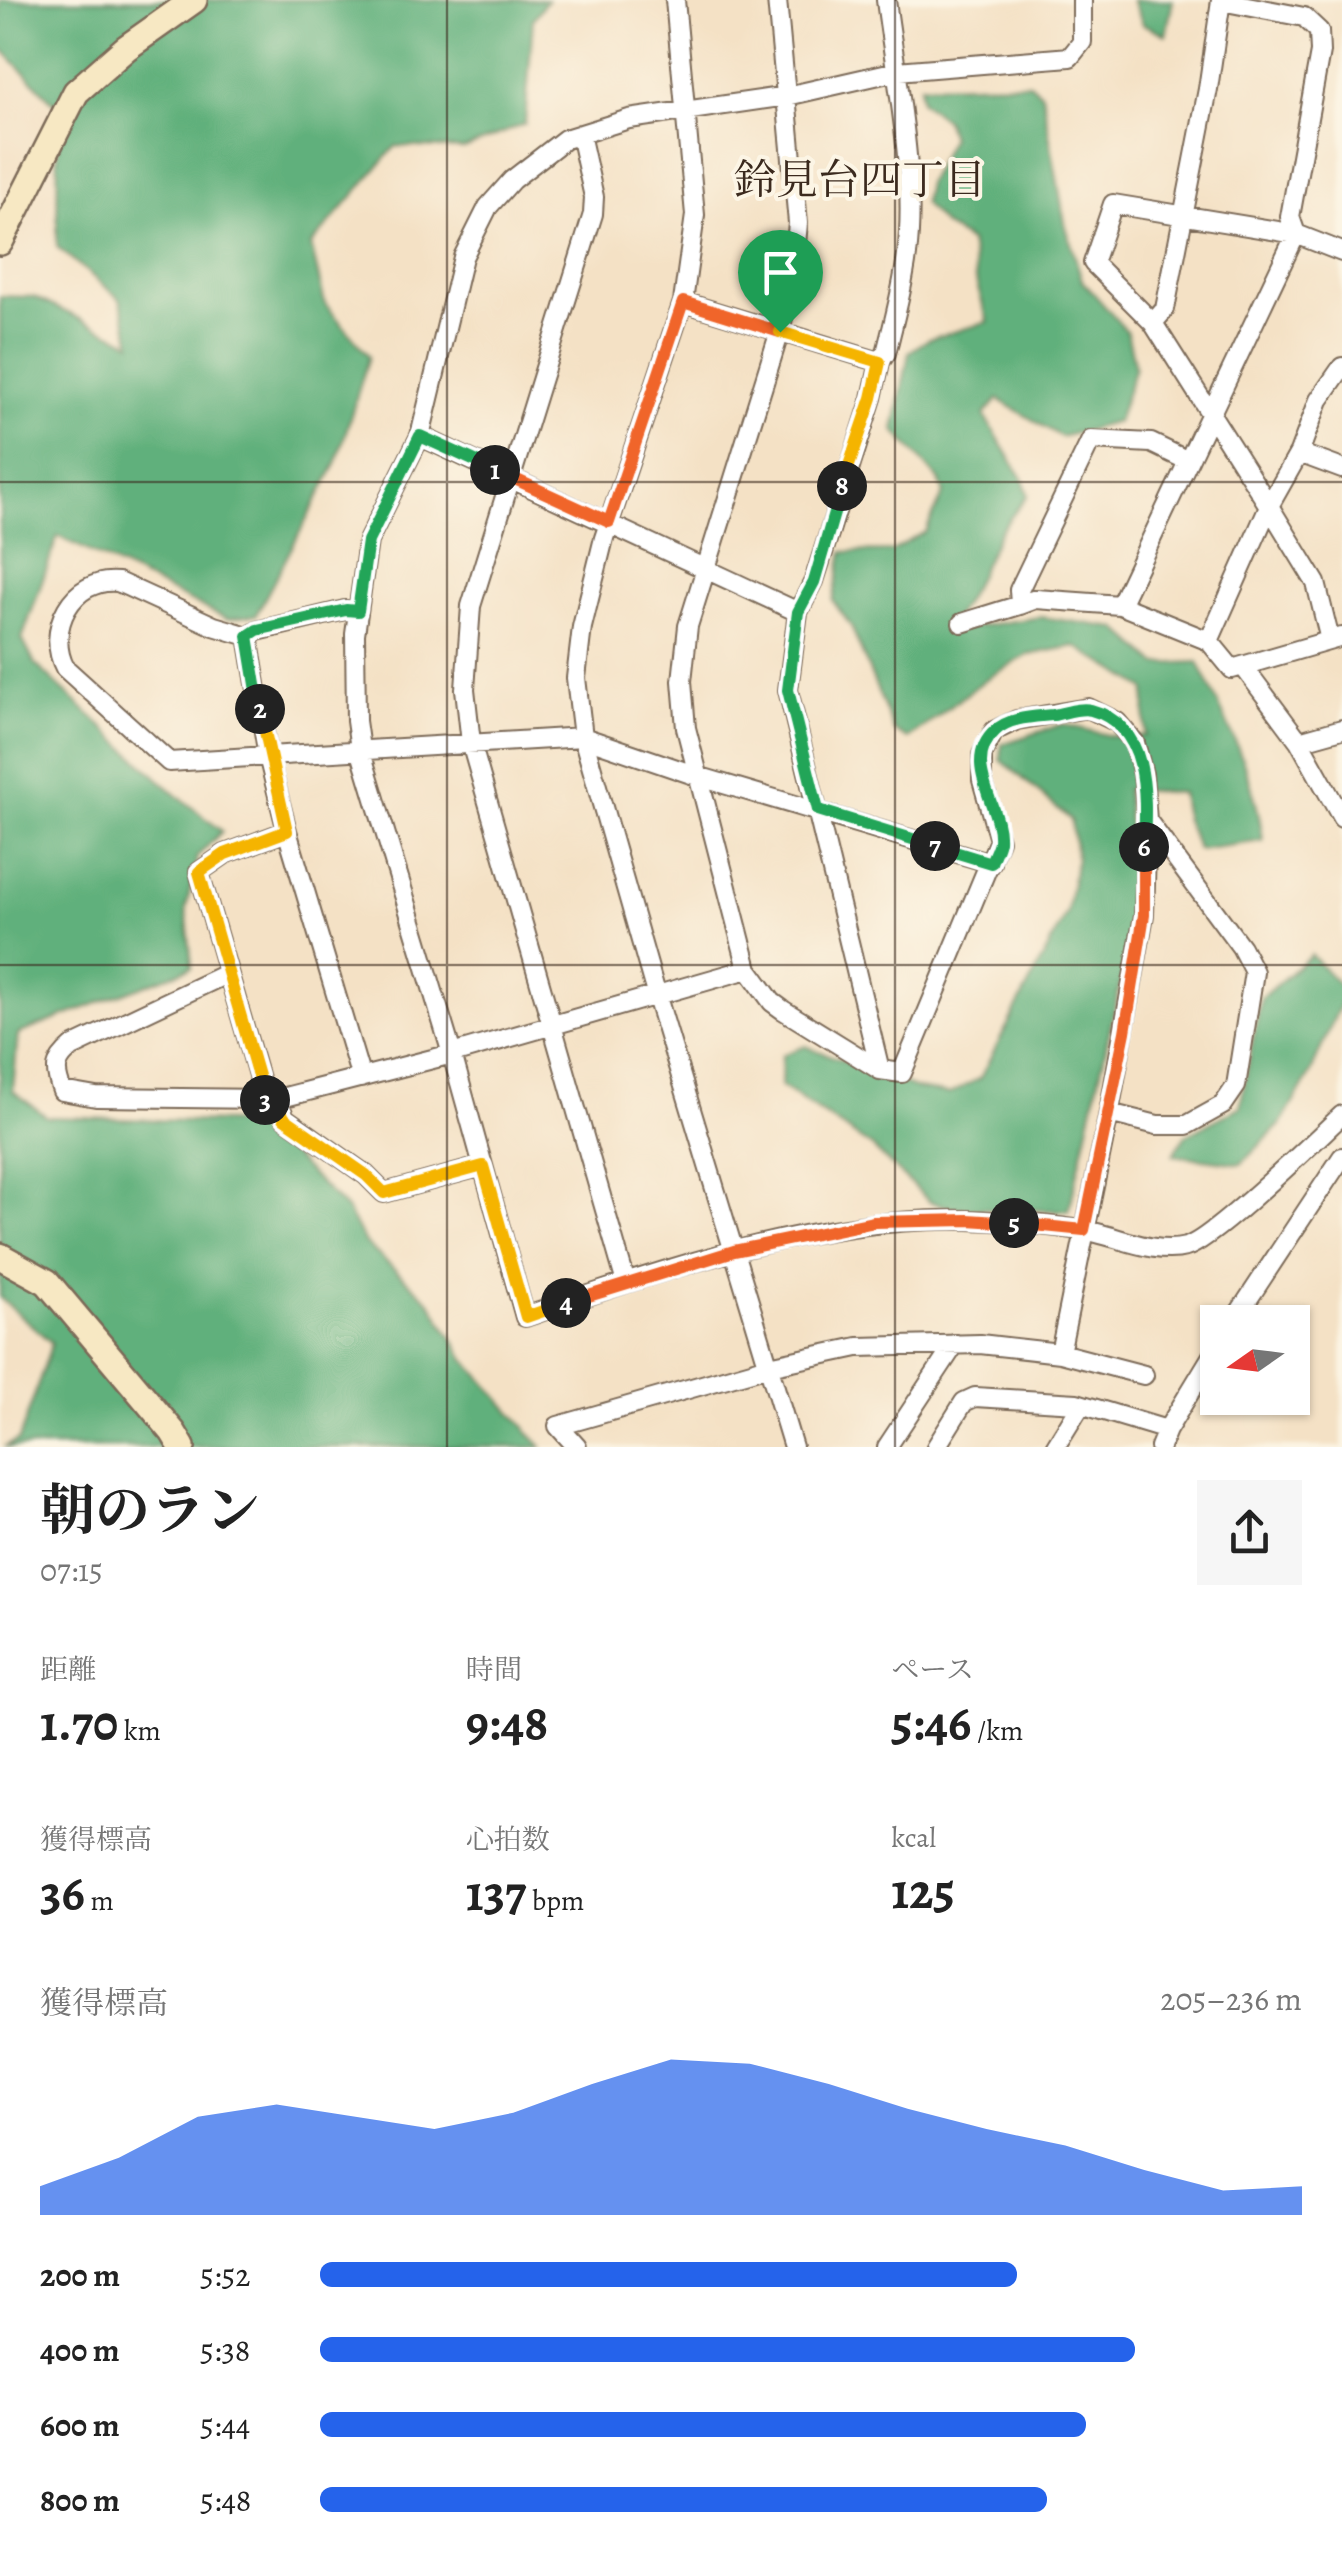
<!DOCTYPE html>
<html lang="ja">
<meta charset="utf-8">
<style>
body{margin:0;font-family:Alegreya,"Noto Serif JP",serif;background:#f6f6f6;color:#222;height:100vh;display:flex;flex-direction:column;font-size:38px;white-space:nowrap}
*{box-sizing:border-box;margin:0}
p{font-size:32px;color:#767676}
.icon{flex:none;width:55px;height:55px;fill:none;stroke:currentColor;stroke-width:2;stroke-linecap:round;stroke-linejoin:round}
.map{position:relative;height:1447px;overflow:hidden}
.drawer{display:flex;flex-direction:column;background:#fff;flex:1}
.drawer>*{flex:none}
.needle{width:65px;rotate:256deg}
.fabs{position:absolute;left:1200px;top:1305px;display:grid;gap:20px}
.fabs a{display:grid;place-items:center;width:110px;height:110px;border-radius:0px;background:#fff;box-shadow:0 2px 8px #0004;font-size:50px}
.pin{position:absolute;display:grid;place-items:center;width:85px;height:85px;color:#fff;margin:-102px -42px;border-radius:50% 50% 50% 0;rotate:-45deg;box-shadow:0 0 10px #0007}
.pin .icon{rotate:45deg}
.km{position:absolute;width:50px;height:50px;margin:-25px;border-radius:50%;background:#222;color:#fff;font-size:28px;line-height:50px;text-align:center}
.round{display:grid;place-items:center;flex:none;width:105px;height:105px;border-radius:0px;background:#f6f6f6}
.head{display:flex;align-items:center;justify-content:space-between;height:170px;padding:0 40px}
h1{font-size:55px;font-weight:700;line-height:75px}
.figures{display:grid;grid-template-columns:repeat(3,1fr);gap:15px;height:170px;padding:10px 40px}
.figures div{display:grid;align-content:center}
.figures b{font-size:50px;font-weight:700}
.figures small{font-size:28px;font-weight:400}
.figures p{font-size:28px}
.chart{height:280px;padding:20px 40px}
.chart p{display:flex;justify-content:space-between}
.chart svg{width:100%;height:180px;margin-top:10px;fill:#2563eb;opacity:.7}
ul{padding:0 40px;list-style:none;font-size:32px}
li{display:grid;grid-template-columns:160px 120px 1fr;align-items:center;height:75px}
li i{height:25px;border-radius:12px;background:#2563eb}
.map>svg:first-child{display:block}
.forest{fill:#60b07c;stroke:#4e6d4d;stroke-width:2.5}
.lines{fill:none;stroke-linecap:round;stroke-linejoin:round}
.street-casing{stroke:#7c6a58;stroke-width:22}
.secondary-casing{stroke:#7c6a58;stroke-width:30}
.street{stroke:#fff;stroke-width:18}
.secondary{stroke:#f7e8c3;stroke-width:25}
.split-1-casing{stroke:#fff;stroke-width:20}
.split-2-casing{stroke:#fff;stroke-width:20}
.split-3-casing{stroke:#fff;stroke-width:20}
.split-4-casing{stroke:#fff;stroke-width:20}
.split-5-casing{stroke:#fff;stroke-width:20}
.split-6-casing{stroke:#fff;stroke-width:20}
.split-7-casing{stroke:#fff;stroke-width:20}
.split-8-casing{stroke:#fff;stroke-width:20}
.split-9-casing{stroke:#fff;stroke-width:20}
.split-1{stroke:#f0652b;stroke-width:12}
.split-2{stroke:#22a559;stroke-width:12}
.split-3{stroke:#f5b400;stroke-width:12}
.split-4{stroke:#f5b400;stroke-width:12}
.split-5{stroke:#f0652b;stroke-width:12}
.split-6{stroke:#f0652b;stroke-width:12}
.split-7{stroke:#22a559;stroke-width:12}
.split-8{stroke:#22a559;stroke-width:12}
.split-9{stroke:#f5b400;stroke-width:12}
.grid{fill:none;stroke:#3b2a1e;stroke-width:2.5;stroke-opacity:0.55}
.labels{text-anchor:middle;stroke-width:8;stroke-linejoin:round;paint-order:stroke}
.neighbourhood-label{font-size:42px;fill:#3b2a1e;stroke:#fcf5e5}
</style>
<div class="map">
<svg width="1342" height="1447" viewBox="0 0 1342 1447">
<rect width="100%" height="100%" fill="#fcf5e5"/>
<filter id="ink" filterUnits="userSpaceOnUse"><feTurbulence type="fractalNoise" baseFrequency=".01" numOctaves="2"/><feDisplacementMap in="SourceGraphic" scale="20" xChannelSelector="R" yChannelSelector="G"/><feConvolveMatrix kernelMatrix="1 2 1 2 8 2 1 2 1" color-interpolation-filters="sRGB"/></filter>
<filter id="wash" filterUnits="userSpaceOnUse"><feTurbulence type="fractalNoise" baseFrequency=".0048" numOctaves="4" result="noise"/><feDisplacementMap in="SourceGraphic" scale="40" xChannelSelector="R" yChannelSelector="G"/><feGaussianBlur stdDeviation="2.25" result="paint"/><feColorMatrix in="noise" values="0 0 0 0 0 0 0 0 0 0 0 0 0 0 0 0 0 1.4 0 .05"/><feComposite in="paint" operator="in"/></filter>
<g filter="url(#wash)">
<rect width="100%" height="100%" fill="#f4e1c5"/>
<!-- forest -->
<path class="forest" d="M 0,0 L 547,0 L 533,19 L 525,124 L 464,149 L 396,146 L 311,245 L 325,304 L 369,356 L 336,464 L 256,615 L 227,619 L 58,536 L 22,639 L 35,664 L 173,792 L 222,831 L 197,857 L 186,909 L 192,967 L 18,1034 L 13,1091 L 47,1117 L 259,1123 L 346,1209 L 365,1243 L 430,1301 L 465,1359 L 542,1447 L 4,1447 L 19,1440 L 52,1343 L 0,1298 L 0,296 L 34,297 L 132,343 L 120,299 L 57,247 L 58,107 L 0,47 Z
M 1132,0 L 1173,0 L 1166,35 L 1143,24 Z
M 1030,83 L 1042,94 L 1065,223 L 1082,280 L 1127,332 L 1135,367 L 1117,422 L 1061,437 L 998,399 L 984,415 L 1023,479 L 1028,495 L 1000,531 L 971,591 L 946,631 L 1041,617 L 1117,628 L 1157,664 L 1198,662 C 1226,719 1256,778 1263,841 L 1198,850 L 1185,820 L 1181,793 L 1126,789 L 1135,919 L 1069,1211 L 954,1208 L 930,1202 L 872,1147 L 781,1086 L 782,1055 L 806,1046 L 917,1089 L 949,1094 L 980,1078 L 1067,912 L 1076,857 L 1071,820 L 1001,760 L 1002,744 L 1063,724 L 1111,736 L 1145,736 L 1146,689 L 1075,646 L 1028,655 L 986,679 L 908,739 L 894,731 L 851,626 L 833,601 L 843,552 L 892,551 L 925,532 L 944,493 L 939,480 L 894,430 L 909,352 L 929,339 L 988,322 L 977,285 L 970,242 L 943,225 L 923,203 L 927,183 L 951,137 L 945,120 L 921,101 L 920,85 Z
M 1311,955 L 1342,988 L 1342,1000 L 1311,1072 L 1281,1124 L 1241,1164 L 1173,1155 L 1185,1136 L 1240,1107 L 1261,998 Z"/>
</g>
<g filter="url(#ink)">
<g class="lines">
<!-- street casing -->
<g class="street-casing">
<path id="street" d="M 675,0 L 695,215 L 683,302 L 604,538 L 582,627 L 576,678 L 583,737 L 657,997 L 793,1447
M 777,0 L 798,223 L 793,275 L 780,331 L 688,626 L 682,681 L 686,728 L 748,969 L 772,1002 L 783,1010 L 880,1070 L 902,1073 L 999,840 L 982,780 L 982,755 L 994,731 L 1017,720 L 1088,708 L 1117,722 L 1135,743 L 1143,774 L 1147,820 L 1144,915 L 1109,1113 L 1060,1353
M 1082,0 L 1082,42 L 1070,57 L 897,71 L 787,96 L 629,119 L 565,139 L 512,180 L 488,207 L 463,257 L 420,436 L 368,541 L 355,634 L 356,721 L 360,749 L 452,1054 L 525,1317 C 668,1268 816,1216 968,1220 C 1006,1221 1045,1225 1082,1230 C 1114,1234 1153,1256 1186,1247 C 1213,1240 1315,1140 1342,1115
M 580,134 L 594,197 L 593,214 L 471,606 L 465,689 L 471,743 L 626,1283
M 683,302 L 880,362
M 1153,323 L 1165,309 L 1208,89 L 1221,0
M 420,436 L 798,612
M 1299,453 L 1342,469
M 1186,460 L 1151,443 L 1091,440 L 1019,590 L 1020,605 L 1036,599 L 1120,605 L 1209,641 L 1232,669 L 1342,637
M 1120,605 L 1296,234 L 1290,217 L 1320,52 L 1319,31 L 1304,17 L 1221,1
M 358,611 L 345,610 L 257,631 L 248,636 L 214,626 L 118,582 C 72,577 45,630 65,668 L 169,762 L 583,737 L 697,776 L 991,863
M 962,623 L 1020,605
M 248,636 L 268,756 L 287,831 L 361,1078
M 1330,640 L 1316,583 L 1269,506 L 1153,323 L 1093,263 L 1113,204 L 1296,234 L 1342,252
M 1209,641 L 1269,506 L 1299,453 L 1319,400 L 1342,367
M 1243,666 L 1299,741 L 1342,818
M 1299,741 L 1342,729
M 226,974 L 72,1047 C 54,1062 54,1070 62,1091 L 96,1097 L 277,1099 L 452,1054 L 748,969
M 880,1070 L 788,690 L 798,612 L 814,581 L 872,398 L 880,362 L 886,353 C 894,321 903,288 907,255 C 917,175 896,79 886,0
M 265,1099 L 199,872 L 225,854 L 287,831
M 277,1099 L 285,1118 L 366,1175 L 384,1193 L 483,1166
M 1109,1113 L 1157,1125 L 1187,1125 L 1223,1105 L 1236,1086 L 1254,972 L 1241,947 L 1147,820
M 1233,1322 L 1342,1157
M 1167,1430 L 1218,1346
M 577,1447 L 558,1426 L 769,1366 L 858,1347 L 980,1344 L 1060,1353 L 1144,1375
M 887,1447 L 955,1344
M 936,1447 L 964,1402 L 975,1397 L 1077,1403 L 1167,1430 L 1160,1447
M 1055,1447 L 1081,1405"/>
</g>
<!-- secondary casing -->
<g class="secondary-casing">
<path id="secondary" d="M 0,242 L 76,92 L 126,48 L 194,0
M 0,1256 L 47,1282 L 173,1432 L 182,1447"/>
</g>
<!-- street -->
<use href="#street" class="street"/>
<!-- secondary -->
<use href="#secondary" class="secondary"/>
</g>
</g>
<g class="lines" filter="url(#ink)">
<!-- split-1 casing -->
<g class="split-1-casing">
<path id="split-1" d="M 495,470 L 609,522 L 683,302 L 780,332"/>
</g>
<!-- split-2 casing -->
<g class="split-2-casing">
<path id="split-2" d="M 260,709 L 248,636 L 257,630 L 346,610 L 358,611 L 368,541 L 420,436 L 495,470"/>
</g>
<!-- split-3 casing -->
<g class="split-3-casing">
<path id="split-3" d="M 260,709 L 287,831 L 225,854 L 199,872 L 265,1100"/>
</g>
<!-- split-4 casing -->
<g class="split-4-casing">
<path id="split-4" d="M 265,1100 L 277,1100 L 284,1118 L 366,1175 L 384,1193 L 483,1166 L 526,1317 L 566,1303"/>
</g>
<!-- split-5 casing -->
<g class="split-5-casing">
<path id="split-5" d="M 566,1303 L 734,1251 L 874,1222 L 968,1220 L 1014,1223"/>
</g>
<!-- split-6 casing -->
<g class="split-6-casing">
<path id="split-6" d="M 1014,1223 L 1084,1230 L 1125,1032 L 1144,915 L 1144,847"/>
</g>
<!-- split-7 casing -->
<g class="split-7-casing">
<path id="split-7" d="M 935,846 L 991,863 C 993,856 998,848 999,841 C 1002,807 960,763 995,731 C 1009,717 1035,717 1053,715 C 1065,713 1080,707 1091,710 C 1151,726 1146,798 1144,847"/>
</g>
<!-- split-8 casing -->
<g class="split-8-casing">
<path id="split-8" d="M 842,486 L 814,582 L 798,612 L 788,690 L 818,810 L 935,846"/>
</g>
<!-- split-9 casing -->
<g class="split-9-casing">
<path id="split-9" d="M 780,332 L 880,362 L 872,398 L 842,486"/>
</g>
<!-- split-1 -->
<use href="#split-1" class="split-1"/>
<!-- split-2 -->
<use href="#split-2" class="split-2"/>
<!-- split-3 -->
<use href="#split-3" class="split-3"/>
<!-- split-4 -->
<use href="#split-4" class="split-4"/>
<!-- split-5 -->
<use href="#split-5" class="split-5"/>
<!-- split-6 -->
<use href="#split-6" class="split-6"/>
<!-- split-7 -->
<use href="#split-7" class="split-7"/>
<!-- split-8 -->
<use href="#split-8" class="split-8"/>
<!-- split-9 -->
<use href="#split-9" class="split-9"/>
</g>
<!-- grid -->
<path class="grid" d="M 447,0 L 447,1447M 895,0 L 895,1447M 0,482 L 1342,482M 0,965 L 1342,965"/>
<g class="labels">
<!-- neighbourhood labels -->
<g class="neighbourhood-label">
<text x="860" y="194">鈴見台四丁目</text>
</g>
</g>
</svg>
<div class="fabs">
<a><svg class="needle" viewBox="-14 -14 28 28"><path d="M0-13l5 13h-10z" fill="#e53935"/><path d="M0 13l5-13h-10z" fill="#767676"/></svg></a>
</div>
<div class="pin" style="left:780px;top:332px;background:#1e9e55"><svg class="icon" aria-label="arrive" viewBox="0 0 24 24"><path d="M6 21V4h12l-3 4 3 4H6"/></svg></div>
<b class="km" style="left:495px;top:470px">1</b>
<b class="km" style="left:260px;top:709px">2</b>
<b class="km" style="left:265px;top:1100px">3</b>
<b class="km" style="left:566px;top:1303px">4</b>
<b class="km" style="left:1014px;top:1223px">5</b>
<b class="km" style="left:1144px;top:847px">6</b>
<b class="km" style="left:935px;top:846px">7</b>
<b class="km" style="left:842px;top:486px">8</b>
</div>
<section class="drawer">
<div class="head"><div><h1>朝のラン</h1><p>07:15</p></div><a class="round"><svg class="icon" aria-label="share" viewBox="0 0 24 24"><path d="M12 15V3M7 8l5-5 5 5M5 13v7h14v-7"/></svg></a></div>
<div class="figures">
<div><p>距離</p><b>1.70<small> km</small></b></div>
<div><p>時間</p><b>9:48</b></div>
<div><p>ペース</p><b>5:46<small> /km</small></b></div>
</div>
<div class="figures">
<div><p>獲得標高</p><b>36<small> m</small></b></div>
<div><p>心拍数</p><b>137<small> bpm</small></b></div>
<div><p>kcal</p><b>125</b></div>
</div>
<div class="chart"><p><span>獲得標高</span>205–236 m</p>
<svg viewBox="0 0 160 44" preserveAspectRatio="none"><path d="M0 44V37L10 30L20 20L30 17L40 20L50 23L60 19L70 12L80 6L90 7L100 12L110 18L120 23L130 27L140 33L150 38L160 37V44z"/></svg>
</div>
<ul>
<li><b>200 m</b>5:52<i style="width:71%"></i></li>
<li><b>400 m</b>5:38<i style="width:83%"></i></li>
<li><b>600 m</b>5:44<i style="width:78%"></i></li>
<li><b>800 m</b>5:48<i style="width:74%"></i></li>
</ul>
</section>
